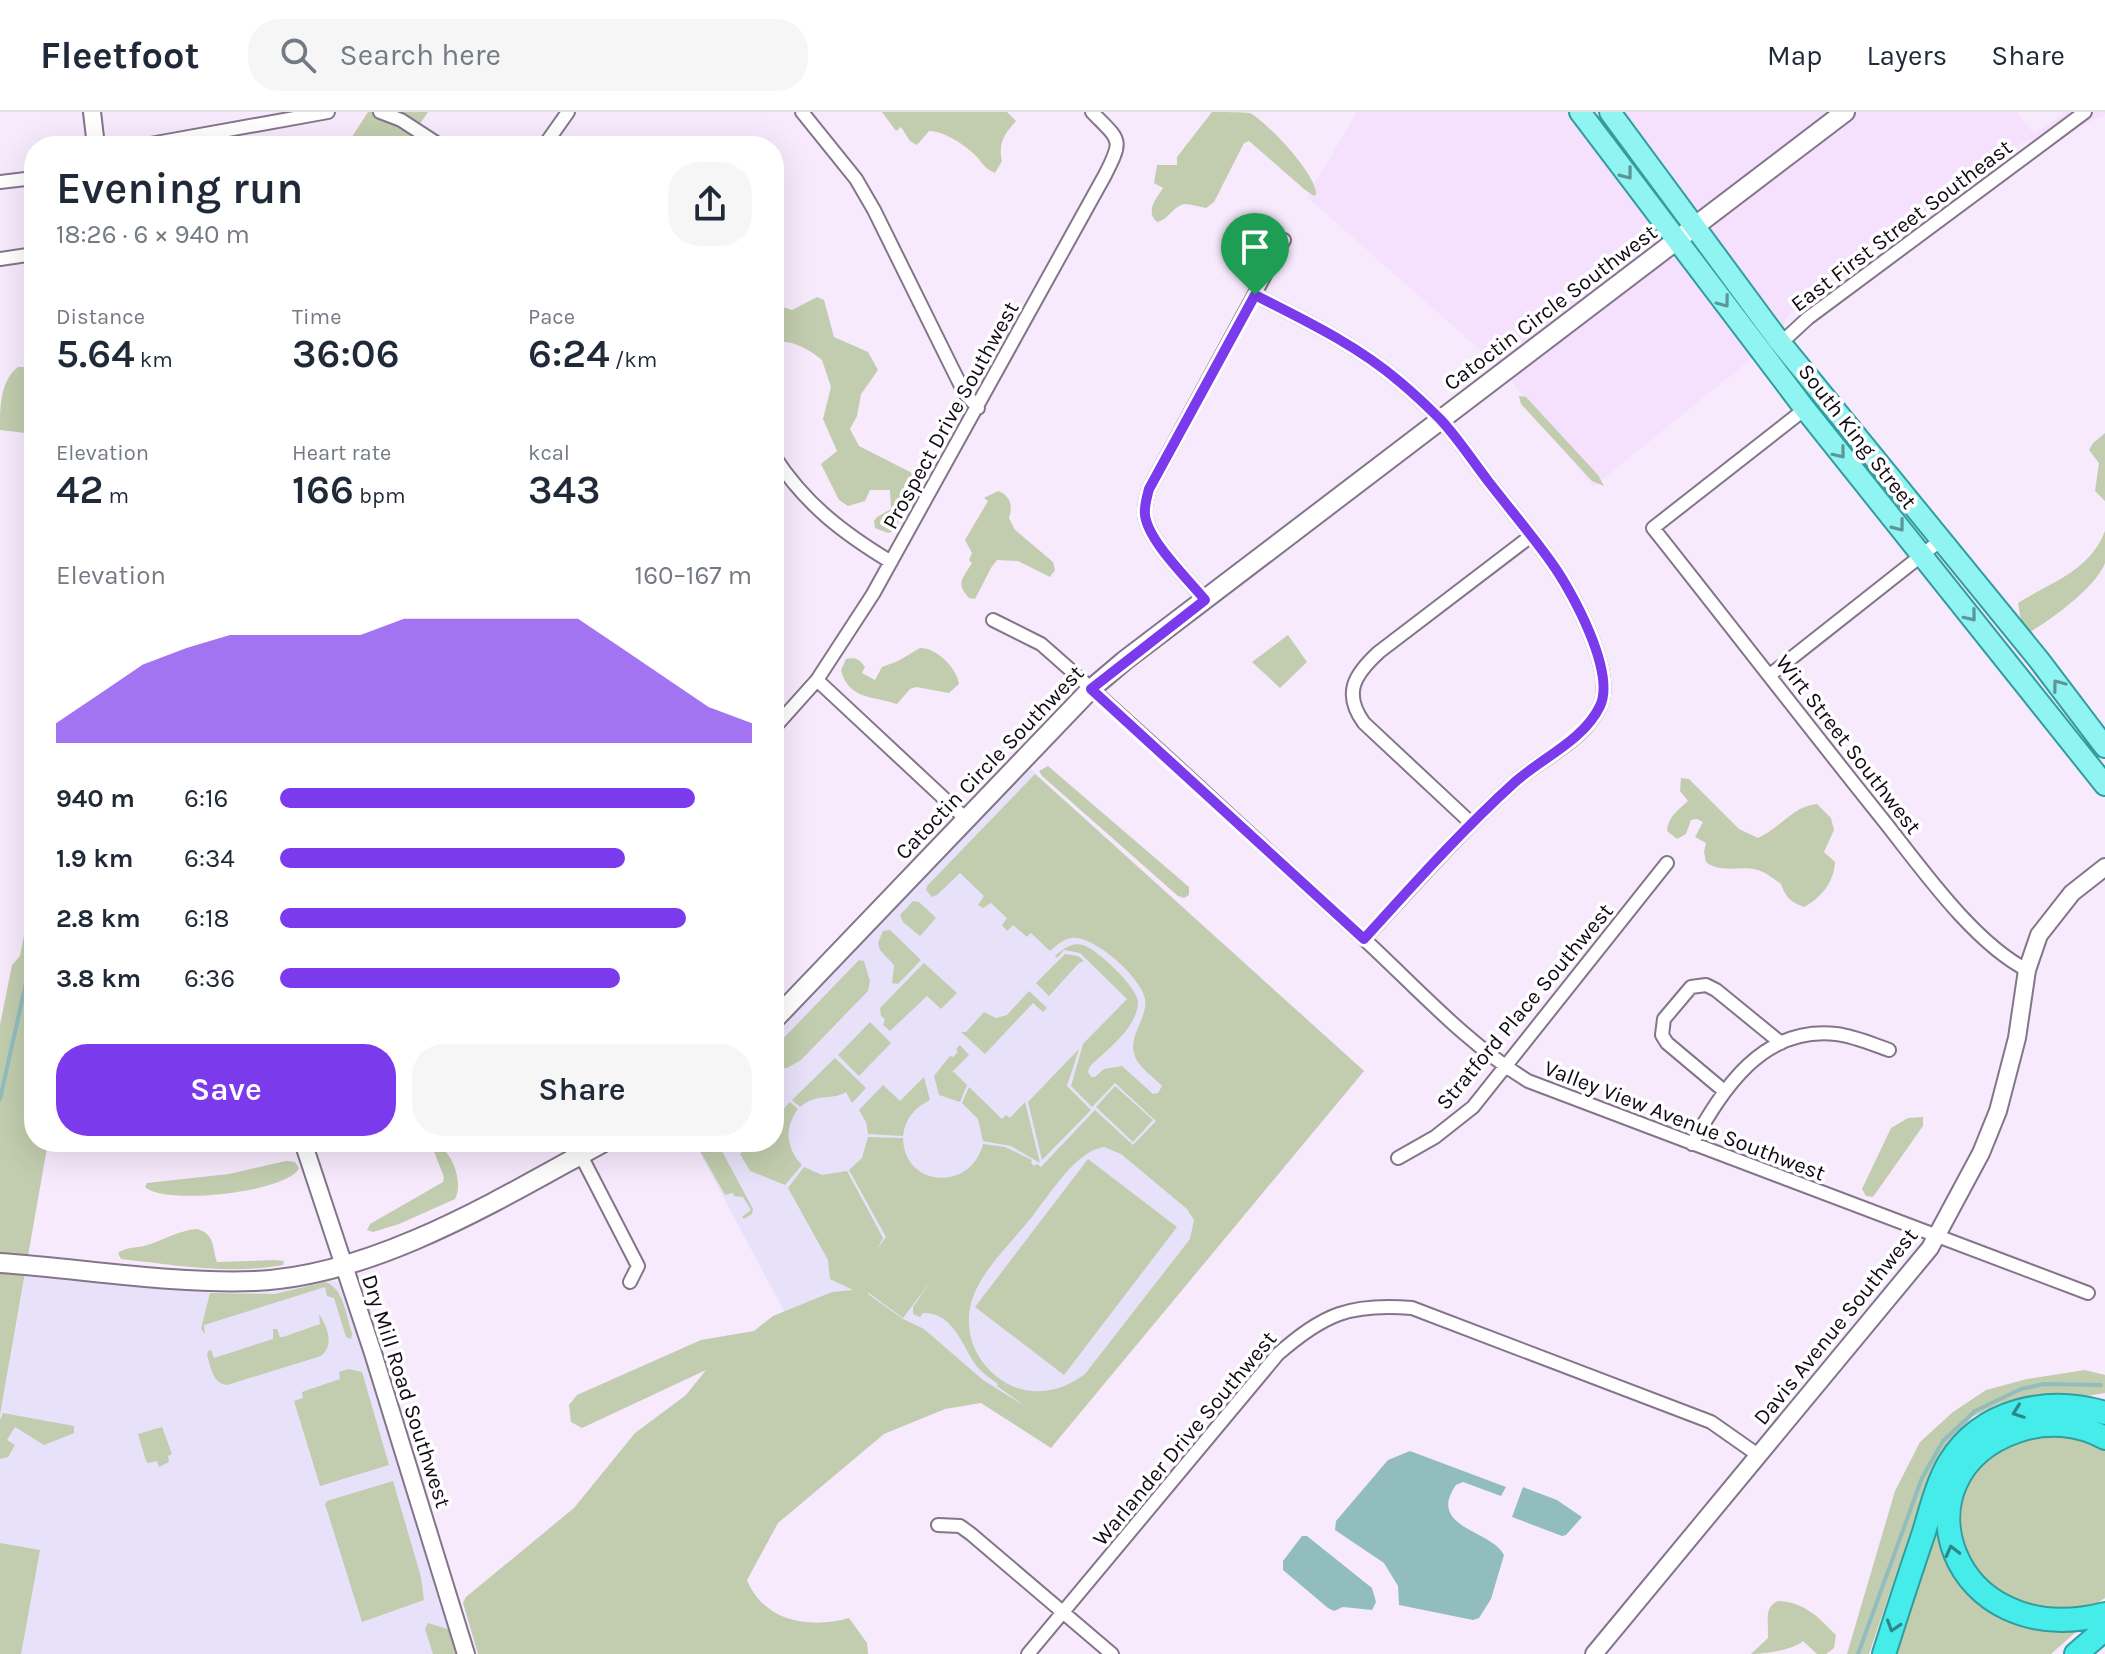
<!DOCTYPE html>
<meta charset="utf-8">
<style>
body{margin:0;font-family:Karla,sans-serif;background:#f6f6f7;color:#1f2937;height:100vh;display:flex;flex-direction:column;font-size:30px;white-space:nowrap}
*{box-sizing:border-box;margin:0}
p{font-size:26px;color:#747a83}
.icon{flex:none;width:44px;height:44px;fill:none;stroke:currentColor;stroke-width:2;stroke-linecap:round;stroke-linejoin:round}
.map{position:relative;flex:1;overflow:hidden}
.panel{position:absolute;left:24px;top:24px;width:760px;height:1016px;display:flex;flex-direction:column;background:#fff;border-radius:32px;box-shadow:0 8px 32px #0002}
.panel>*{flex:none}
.pin{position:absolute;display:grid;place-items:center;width:68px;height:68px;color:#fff;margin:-82px -34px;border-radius:50% 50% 50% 0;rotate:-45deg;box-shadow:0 0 8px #0007}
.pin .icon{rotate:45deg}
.round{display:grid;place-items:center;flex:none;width:84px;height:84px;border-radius:32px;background:#f6f6f7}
.summary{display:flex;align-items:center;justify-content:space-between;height:136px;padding:0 32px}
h1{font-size:44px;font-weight:600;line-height:60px}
.metrics{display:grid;grid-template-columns:repeat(3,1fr);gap:12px;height:136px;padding:8px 32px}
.metrics div{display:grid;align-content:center}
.metrics b{font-size:40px;font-weight:600}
.metrics small{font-size:22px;font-weight:400}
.metrics p{font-size:22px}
.chart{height:224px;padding:16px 32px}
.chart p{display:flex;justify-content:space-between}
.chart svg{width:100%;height:144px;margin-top:8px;fill:#7c3aed;opacity:.7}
.button{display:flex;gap:16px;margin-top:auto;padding:16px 32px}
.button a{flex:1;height:92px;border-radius:32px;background:#7c3aed;color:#fff;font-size:32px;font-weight:600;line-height:92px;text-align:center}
.button a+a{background:#f6f6f7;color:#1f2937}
ul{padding:0 32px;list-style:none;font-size:26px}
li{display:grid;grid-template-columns:128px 96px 1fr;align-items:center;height:60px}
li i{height:20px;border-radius:10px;background:#7c3aed}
header{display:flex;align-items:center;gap:48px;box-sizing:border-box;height:112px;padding:0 40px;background:#fff;border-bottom:2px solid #e0e1e3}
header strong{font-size:38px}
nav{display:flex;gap:44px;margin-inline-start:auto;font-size:28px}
.search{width:560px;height:72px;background:#f6f6f7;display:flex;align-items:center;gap:20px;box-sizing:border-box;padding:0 28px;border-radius:32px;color:#747a83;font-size:30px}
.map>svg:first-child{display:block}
.built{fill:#f5e0fe}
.education{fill:#e7e2f9}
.green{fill:#c2ccae;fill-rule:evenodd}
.water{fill:#92bdbe}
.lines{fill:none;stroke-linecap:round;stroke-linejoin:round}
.stream{stroke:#92bdbe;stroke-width:4}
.minor-casing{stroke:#84758a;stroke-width:16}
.tertiary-casing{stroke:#84758a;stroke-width:20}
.secondary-casing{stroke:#84758a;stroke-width:22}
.primary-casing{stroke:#329d9e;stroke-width:24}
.motorway-casing{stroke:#329d9e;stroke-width:26}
.minor{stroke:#fff;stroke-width:12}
.tertiary{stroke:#fff;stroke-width:16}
.secondary{stroke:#fff;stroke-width:18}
.primary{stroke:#8ff4f2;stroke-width:20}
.motorway{stroke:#45ecea;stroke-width:22}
.oneway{stroke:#5c9698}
.oneway2{stroke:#2d8689}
.route-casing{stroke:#fff;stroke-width:16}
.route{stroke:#7c3aed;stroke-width:10}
.labels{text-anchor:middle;stroke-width:7;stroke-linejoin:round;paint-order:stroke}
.street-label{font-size:22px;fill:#100a12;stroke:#fff}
</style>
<header>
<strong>Fleetfoot</strong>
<div class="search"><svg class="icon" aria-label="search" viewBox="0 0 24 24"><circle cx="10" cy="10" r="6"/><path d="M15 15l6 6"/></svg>Search here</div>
<nav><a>Map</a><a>Layers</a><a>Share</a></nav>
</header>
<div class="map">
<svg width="2105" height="1542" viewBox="0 0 2105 1542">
<rect width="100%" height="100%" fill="#f8eafd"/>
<!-- built -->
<path class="built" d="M 1357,0 L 2017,0 L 2034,22 L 2066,0 L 2105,0 L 2105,3 L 2077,15 L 2021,31 L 1803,195 L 1787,204 L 1779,229 L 1761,239 L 1593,375 L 1504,259 L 1307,85 Z"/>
<!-- education -->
<path class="education" d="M 1022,649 L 1364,959 L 1061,1322 L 793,1216 L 694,1030 L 774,1030 L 774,908 Z
M 25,1164 L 228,1182 L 274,1180 L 327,1167 L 339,1171 L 344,1178 L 428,1441 L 458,1542 L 0,1542 L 0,1303 Z"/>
<!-- green -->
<path class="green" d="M 368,0 L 428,0 L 405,34 L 346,34 Z
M 882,0 L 1007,0 L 1016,9 C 1004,22 998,32 1002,49 L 995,61 C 985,57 982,50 975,43 C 965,33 944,19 929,19 L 917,33 L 910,29 L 901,15 L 896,19 Z
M 1212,0 C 1223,0 1241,0 1250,1 C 1268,11 1317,63 1316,82 L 1314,84 L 1304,77 L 1249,29 L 1244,31 L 1214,90 L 1206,96 C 1200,95 1191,92 1185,92 C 1172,94 1169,108 1157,110 C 1145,99 1156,87 1163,76 L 1154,71 L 1157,53 L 1177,53 L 1177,45 Z
M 817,185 L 824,188 L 834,225 L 868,240 L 878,258 L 861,282 L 857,304 L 850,317 L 859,334 L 912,361 L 918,369 L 919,375 L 893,419 L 888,421 L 875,416 L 874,409 L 877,405 L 891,397 L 890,378 L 870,378 L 865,389 L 848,394 L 839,388 L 821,352 L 837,339 L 823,307 L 831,275 L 822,248 C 809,237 791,227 774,230 L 774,192 L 792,198 Z
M 18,255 L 26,255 L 32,258 C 34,273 25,284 26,298 L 34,302 L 34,322 L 0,318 C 0,295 0,269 18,255 Z
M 1519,284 L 1526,285 L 1598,363 L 1604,374 L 1592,369 L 1521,292 Z
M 2105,321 L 2105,389 L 2095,379 L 2099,351 L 2089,338 L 2093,331 Z
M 998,379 C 1011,384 1013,394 1009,406 L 1015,418 L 1053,450 L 1055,458 L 1050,465 L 1018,449 L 997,448 L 991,456 L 975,487 L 969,486 C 955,471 963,466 972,451 L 969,448 L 972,441 L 965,428 L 988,389 L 984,386 Z
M 2105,419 C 2105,428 2105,443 2105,451 C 2096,475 2052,507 2030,520 L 2021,509 L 2018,491 C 2051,470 2090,459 2105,419 Z
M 1288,523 L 1307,550 L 1280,576 L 1252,550 Z
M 920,536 C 937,536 956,555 959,572 L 949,581 L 916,575 L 910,577 L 897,592 C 874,584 848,588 841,558 L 846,547 C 856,545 859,547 865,555 L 862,561 L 875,568 L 882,555 L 898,549 Z
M 1048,654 L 1189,775 L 1189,783 L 1184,786 L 1178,784 L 1042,664 L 1039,659 Z
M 1035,662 L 1364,959 L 1051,1336 L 981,1291 L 945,1297 L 884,1322 L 778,1411 L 747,1468 C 764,1510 810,1517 849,1506 L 867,1531 L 868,1542 L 478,1542 L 463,1491 L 466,1485 L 574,1396 L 635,1321 L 686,1283 L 706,1258 L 582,1316 L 571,1310 L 569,1293 L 577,1283 L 701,1228 L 754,1219 L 773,1204 L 832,1180 L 853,1178 L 830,1167 L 828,1148 L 788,1076 L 804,1055 L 822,1063 L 847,1059 L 883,1126 L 877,1137 L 886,1125 L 849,1058 L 862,1046 L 868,1025 L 903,1026 C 904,1076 971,1080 983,1032 L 1005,1035 L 1032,1048 L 1031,1051 L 1034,1054 L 1037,1052 L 1041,1055 L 1095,998 L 1133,1033 L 1156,1009 L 1115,971 L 1092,995 L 1071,974 L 1083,932 L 1127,887 L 1080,841 L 1064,838 L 1057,846 L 1055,844 C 1063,837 1072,830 1083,833 C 1097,837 1138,876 1138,890 C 1138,915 1106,939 1090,954 L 1088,960 L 1091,965 L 1095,965 L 1104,957 L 1122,954 L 1153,982 L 1158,981 L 1162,974 C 1153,964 1137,955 1134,941 C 1129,922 1148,906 1145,887 C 1142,866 1093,822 1071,826 C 1063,827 1056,834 1050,839 L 1031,821 L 1027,825 L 1013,813 L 1007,819 L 1002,813 L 1007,806 L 991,791 L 983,796 L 978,793 L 984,784 L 960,761 L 937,783 L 932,785 L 926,778 L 927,774 ZM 1104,1035 L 1121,1042 L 1187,1097 L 1194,1108 L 1190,1127 L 1085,1262 C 1062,1279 1036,1285 1010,1273 C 975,1255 959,1216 975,1180 C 987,1153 1013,1129 1031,1106 C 1049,1084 1075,1039 1104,1035 ZM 931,1169 L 913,1195 L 913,1202 L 920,1205 L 923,1201 C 954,1200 962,1235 978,1256 C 984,1262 991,1267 998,1272 L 997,1274 L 1025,1294 L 983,1268 L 924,1217 L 903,1207 L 868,1182 L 869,1181 L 903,1206 Z
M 1681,666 L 1689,667 L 1739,717 L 1758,726 C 1781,716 1791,695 1817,692 L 1831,706 L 1834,718 L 1824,740 L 1835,750 C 1834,770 1821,786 1804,795 C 1791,790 1786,786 1781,772 C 1774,767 1767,761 1758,758 C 1739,753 1722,762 1706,750 L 1704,740 L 1706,731 L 1695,725 L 1703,710 L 1697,707 L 1691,708 L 1686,722 L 1677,727 L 1667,719 C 1668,705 1678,698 1688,689 L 1680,679 Z
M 34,773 L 34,1030 L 48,1030 L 0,1303 L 0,913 L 12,853 L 20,844 Z
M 913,789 L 919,790 L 936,806 L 920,824 L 903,810 L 900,803 Z
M 890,818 L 921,848 L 898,872 L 892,871 L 894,853 L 880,838 L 878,831 L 883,819 Z
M 1065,842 L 1078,844 L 1084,849 L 1079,851 L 1049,884 L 1036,871 Z
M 859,848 L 864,849 L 870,869 L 868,879 L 801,948 L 787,956 L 774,956 L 774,936 Z
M 924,851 L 957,881 L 941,897 L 927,884 L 890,919 L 883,913 L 885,907 L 881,904 L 880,896 Z
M 1029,879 L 1047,896 L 1043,900 L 1033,891 L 985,942 L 961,920 L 966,920 L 984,900 L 996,906 L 1007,903 Z
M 870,910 L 891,931 L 859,964 L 838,943 Z
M 960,933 L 969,943 L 951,961 L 954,960 L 967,973 L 960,990 L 939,983 L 934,964 L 950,944 L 953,945 L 958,940 L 956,937 Z
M 1079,937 L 1067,974 L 1091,998 L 1042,1048 L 1028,990 Z
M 835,946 L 866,976 L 852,991 L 846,980 C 832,989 818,980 800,995 L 792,988 Z
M 924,965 L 930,988 C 914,996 905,1007 903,1024 L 868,1022 L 866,1010 L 859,998 L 883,973 L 900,989 Z
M 1115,974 L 1153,1008 L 1133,1030 L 1096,995 Z
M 969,975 L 1002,1007 L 1006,1003 L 1010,1006 L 1025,990 L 1040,1051 L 1011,1034 L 983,1029 L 978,1007 L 962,991 Z
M 790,990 L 798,997 C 784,1016 786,1036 802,1053 L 785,1073 L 750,1059 L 740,1042 L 752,1030 L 774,1030 L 774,1007 Z
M 1923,1005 L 1923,1014 L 1873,1085 L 1866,1084 L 1862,1077 L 1891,1016 L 1908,1006 Z
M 695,1030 L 717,1030 L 753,1097 L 752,1102 L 744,1107 L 742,1105 L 751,1098 L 743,1085 L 734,1084 L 733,1081 L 725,1083 Z
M 434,1031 C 452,1037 464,1071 455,1087 L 399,1112 L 373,1120 L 367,1118 L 370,1112 L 443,1070 L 444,1065 L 433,1037 Z
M 1088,1047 L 1177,1115 L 1064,1263 L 975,1195 Z
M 286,1049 L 295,1050 L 299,1056 C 289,1080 164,1094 145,1075 L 147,1071 L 229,1062 Z
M 197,1117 C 215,1122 212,1135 217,1150 L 275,1148 L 284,1149 L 283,1153 C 229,1163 175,1153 121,1147 L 118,1141 C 126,1135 135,1136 144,1134 C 162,1129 179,1118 197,1117 Z
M 325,1170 C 344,1176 346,1204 352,1221 L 351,1227 L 346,1225 L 334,1186 L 327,1184 L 325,1175 L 204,1213 L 205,1222 L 201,1217 L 210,1181 L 275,1182 Z
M 319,1202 C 327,1214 335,1233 321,1244 L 227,1273 C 212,1271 211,1255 207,1243 L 208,1239 L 211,1238 L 214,1246 L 273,1227 L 273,1217 L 277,1217 L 280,1225 L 283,1225 L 320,1212 Z
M 349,1257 L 362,1260 L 389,1353 L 320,1374 L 294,1289 L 303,1286 L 302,1280 L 340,1267 L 339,1260 Z
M 2085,1258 L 2105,1263 L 2105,1281 L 2087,1284 L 2042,1282 L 2000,1291 L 1972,1305 L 1950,1331 L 1930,1362 L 1869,1542 L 1847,1542 L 1895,1379 L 1920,1330 L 1953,1300 L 1986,1278 L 2027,1267 Z
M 3,1301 L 74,1314 L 74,1321 L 44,1333 L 15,1315 L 7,1328 L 15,1333 L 8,1345 L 0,1347 L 0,1308 Z
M 162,1315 L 172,1342 L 168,1344 L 169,1350 L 159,1355 L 157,1349 L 148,1351 L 146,1349 L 138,1322 Z
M 2052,1318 L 2105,1335 L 2105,1486 L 2083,1500 L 2061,1505 L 1989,1480 L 1958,1435 L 1956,1418 L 1961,1381 L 1971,1363 L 1995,1337 Z
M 393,1369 L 421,1465 L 424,1488 L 362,1510 L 325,1392 L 327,1389 Z
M 1934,1412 L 1942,1413 C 1946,1427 1948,1442 1953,1456 C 1970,1506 2030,1523 2077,1519 L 2051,1542 L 1889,1542 Z
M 0,1431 L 40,1438 L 21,1542 L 0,1542 Z
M 1778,1489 C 1805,1490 1818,1505 1836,1523 L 1834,1536 L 1826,1542 L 1817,1542 L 1803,1529 C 1793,1538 1765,1542 1751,1542 L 1768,1526 C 1769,1512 1763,1495 1778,1489 Z
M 428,1511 L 451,1518 L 458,1542 L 433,1542 L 425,1517 Z"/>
<!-- water -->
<path class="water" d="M 1410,1339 L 1506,1375 L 1501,1384 L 1463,1370 L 1456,1373 C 1426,1416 1492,1418 1504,1443 L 1491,1487 L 1479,1506 L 1473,1508 L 1399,1493 L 1398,1474 L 1384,1451 L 1335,1418 L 1336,1409 L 1388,1348 Z
M 1523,1375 L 1557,1388 L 1582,1405 L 1566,1423 L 1562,1424 L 1512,1405 Z
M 1302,1424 L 1307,1424 L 1372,1476 L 1376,1490 L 1372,1498 L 1343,1495 L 1334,1499 L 1328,1496 L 1283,1458 L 1283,1449 Z"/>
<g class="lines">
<!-- stream -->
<path class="stream" d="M 0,987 L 34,835
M 1858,1542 L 1922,1366 L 1943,1329 L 1975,1299 L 2021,1277 L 2044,1272 L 2101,1273"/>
<!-- minor casing -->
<g class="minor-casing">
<path id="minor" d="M 380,0 L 401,8 L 441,34
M 802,0 L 856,67 L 874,98 L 953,258 L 964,280 L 978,296
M 139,34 L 328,0
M 544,34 L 568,0
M 0,70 L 34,66
M 0,147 L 34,142
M 1255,183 C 1304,208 1357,233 1400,270 C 1413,281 1427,294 1440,307 C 1457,325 1472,348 1488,369 C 1509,396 1531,422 1551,450 C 1572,479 1616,560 1600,594 C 1584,629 1542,646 1515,670 C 1461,719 1413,774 1364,827
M 1781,231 L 1808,206 L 2085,0
M 1805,297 L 1653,416 C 1730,513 1806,612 1884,709 C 1922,757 1973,830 2027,858
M 774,344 C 805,392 843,421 891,450
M 1205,488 C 1188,467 1148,429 1145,403 C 1144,394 1147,385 1149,377 L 1284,128
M 993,508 L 1041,532 C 1151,628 1256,729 1364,827 C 1417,876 1466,931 1528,969 L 2088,1181
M 1770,563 L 1941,428
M 817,568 L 966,707
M 774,616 L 817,568 L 873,482 L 1105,63 C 1124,26 1120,29 1092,0
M 1471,711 L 1364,611 C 1342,581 1355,562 1379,540 L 1531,424
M 1723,978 L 1667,931 L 1662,923 L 1664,907 L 1691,875 L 1706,873 L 1716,878 L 1781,931
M 574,1030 L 638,1154 L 630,1170
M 1692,1032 C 1723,977 1762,914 1836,922 C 1854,924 1872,932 1889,938
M 1398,1046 L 1435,1025 L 1473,995 L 1667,751
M 938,1413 L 960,1414 L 971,1422 L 1112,1542
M 1028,1542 L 1278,1242 C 1324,1202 1350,1191 1412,1196 L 1711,1310 L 1758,1343"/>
</g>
<!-- tertiary casing -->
<g class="tertiary-casing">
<path id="tertiary" d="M 92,0 L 96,34
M 303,1030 L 373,1241 L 466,1542
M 1594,1542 L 1930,1136 L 1981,1041 L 1998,999 L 2017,926 L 2027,858 L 2039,823 L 2072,781 L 2105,755"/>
</g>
<!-- secondary casing -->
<g class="secondary-casing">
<path id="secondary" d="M 774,908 L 1091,577 L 1124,549 L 1845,0
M 0,1151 C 85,1157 171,1172 255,1169 C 375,1164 501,1086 604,1030"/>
</g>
<!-- primary casing -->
<g class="primary-casing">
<path id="primary" d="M 1580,0 L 1805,297 L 2105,673
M 1610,0 L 1779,229 L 2039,548 L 2105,635"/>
</g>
<!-- motorway casing -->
<g class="motorway-casing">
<path id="motorway" d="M 2105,1326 C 2078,1311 2046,1309 2017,1319 C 1891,1362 1949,1542 2105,1502
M 1884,1542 C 1897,1501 1910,1461 1924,1420 C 1931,1397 1937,1372 1949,1351 C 1982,1297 2048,1284 2105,1301
M 2076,1542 L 2105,1517"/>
</g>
<!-- minor -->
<use href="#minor" class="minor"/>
<!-- tertiary -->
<use href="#tertiary" class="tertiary"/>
<!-- secondary -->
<use href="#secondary" class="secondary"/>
<!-- primary -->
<use href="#primary" class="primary"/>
<!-- motorway -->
<use href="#motorway" class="motorway"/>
</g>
<!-- one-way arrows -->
<defs><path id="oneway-chevron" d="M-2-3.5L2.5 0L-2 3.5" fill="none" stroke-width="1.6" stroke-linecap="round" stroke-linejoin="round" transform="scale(2)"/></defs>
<g class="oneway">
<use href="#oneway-chevron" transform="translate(1627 62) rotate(52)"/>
<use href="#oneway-chevron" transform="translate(1724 190) rotate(53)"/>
<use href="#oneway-chevron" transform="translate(1840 341) rotate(51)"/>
<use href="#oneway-chevron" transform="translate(1899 414) rotate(52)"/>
<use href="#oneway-chevron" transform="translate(1971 504) rotate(51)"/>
<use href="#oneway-chevron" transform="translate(2058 573) rotate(-127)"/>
</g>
<g class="oneway2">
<use href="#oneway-chevron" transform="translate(2018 1300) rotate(160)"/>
<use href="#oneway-chevron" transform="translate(1952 1439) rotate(-104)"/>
<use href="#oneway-chevron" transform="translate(1893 1514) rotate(108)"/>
</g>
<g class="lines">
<!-- route casing -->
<g class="route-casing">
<path id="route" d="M 1255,183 C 1304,208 1357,233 1400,270 C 1413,281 1427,294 1440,307 C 1457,325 1472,348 1488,369 C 1509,396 1531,422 1551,450 C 1572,479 1616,560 1600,594 C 1584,628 1542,646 1515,670 C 1461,719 1413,773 1364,827 L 1091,577 L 1205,488 C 1188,467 1148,429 1145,403 C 1144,394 1147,385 1149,377 Z"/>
</g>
<!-- route -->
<use href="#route" class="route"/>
</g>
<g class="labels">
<!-- street labels -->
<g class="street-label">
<text transform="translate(1901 113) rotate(-37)" y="8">East First Street Southeast</text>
<text transform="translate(1550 195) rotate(-37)" y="8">Catoctin Circle Southwest</text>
<text transform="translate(950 303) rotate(-61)" y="8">Prospect Drive Southwest</text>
<text transform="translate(1858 324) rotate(52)" y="8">South King Street</text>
<text transform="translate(1849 632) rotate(52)" y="8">Wirt Street Southwest</text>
<text transform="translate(989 650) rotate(-46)" y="8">Catoctin Circle Southwest</text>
<text transform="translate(1524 894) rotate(-50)" y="8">Stratford Place Southwest</text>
<text transform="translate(1685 1008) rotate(21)" y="8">Valley View Avenue Southwest</text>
<text transform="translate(1835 1214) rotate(-51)" y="8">Davis Avenue Southwest</text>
<text transform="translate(407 1279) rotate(72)" y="8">Dry Mill Road Southwest</text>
<text transform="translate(1184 1326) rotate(-50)" y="8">Warlander Drive Southwest</text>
</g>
</g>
</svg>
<div class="pin" style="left:1255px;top:183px;background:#1e9e55"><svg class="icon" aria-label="arrive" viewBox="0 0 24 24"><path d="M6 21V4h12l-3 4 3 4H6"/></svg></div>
<section class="panel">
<div class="summary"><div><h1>Evening run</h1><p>18:26 · 6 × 940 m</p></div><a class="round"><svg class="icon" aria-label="share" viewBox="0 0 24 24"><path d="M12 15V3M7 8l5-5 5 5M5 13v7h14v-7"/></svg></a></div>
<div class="metrics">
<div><p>Distance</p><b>5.64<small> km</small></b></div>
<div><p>Time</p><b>36:06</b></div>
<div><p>Pace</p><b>6:24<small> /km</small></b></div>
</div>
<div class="metrics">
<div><p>Elevation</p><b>42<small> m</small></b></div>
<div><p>Heart rate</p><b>166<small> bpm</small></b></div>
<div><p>kcal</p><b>343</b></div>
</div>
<div class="chart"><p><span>Elevation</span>160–167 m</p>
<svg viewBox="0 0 160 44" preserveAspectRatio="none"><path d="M0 44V38L10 29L20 20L30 15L40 11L50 11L60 11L70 11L80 6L90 6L100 6L110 6L120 6L130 15L140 24L150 33L160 38V44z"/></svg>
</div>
<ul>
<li><b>940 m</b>6:16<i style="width:88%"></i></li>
<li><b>1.9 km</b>6:34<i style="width:73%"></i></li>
<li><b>2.8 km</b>6:18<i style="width:86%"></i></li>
<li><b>3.8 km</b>6:36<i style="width:72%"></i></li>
</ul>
<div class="button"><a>Save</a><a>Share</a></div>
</section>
</div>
